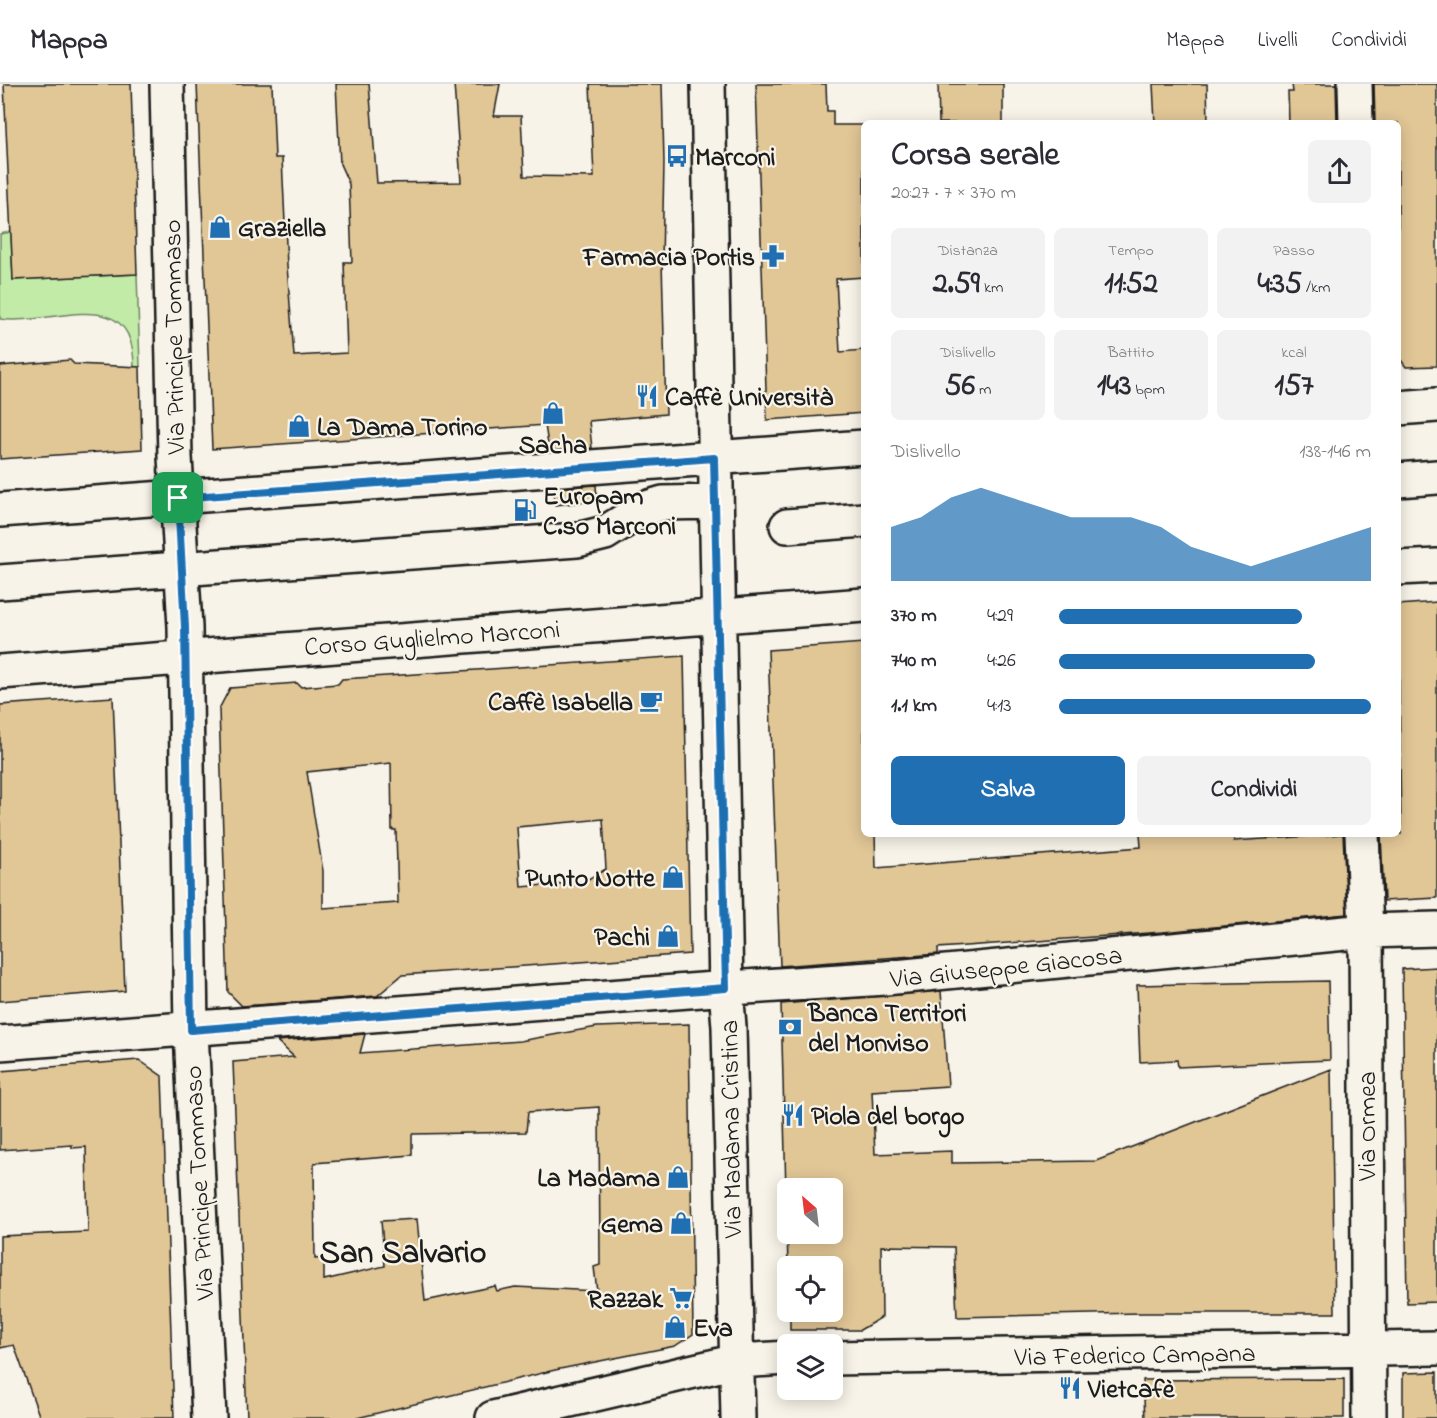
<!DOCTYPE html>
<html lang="it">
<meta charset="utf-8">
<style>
body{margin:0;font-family:"Indie Flower",sans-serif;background:#f2f2f3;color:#2b2b33;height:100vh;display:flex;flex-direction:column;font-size:22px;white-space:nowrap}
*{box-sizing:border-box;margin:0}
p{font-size:20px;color:#7c7c81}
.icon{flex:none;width:33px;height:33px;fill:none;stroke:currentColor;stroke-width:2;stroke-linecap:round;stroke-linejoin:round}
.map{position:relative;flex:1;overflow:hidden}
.drawer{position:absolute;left:861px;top:36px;width:540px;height:717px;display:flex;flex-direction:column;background:#fff;border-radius:9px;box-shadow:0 3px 15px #0003}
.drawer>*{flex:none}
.needle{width:39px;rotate:332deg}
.tools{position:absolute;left:777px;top:1094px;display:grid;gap:12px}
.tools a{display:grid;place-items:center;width:66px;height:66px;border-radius:9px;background:#fff;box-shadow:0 3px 15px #0003;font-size:30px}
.pin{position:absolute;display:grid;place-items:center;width:51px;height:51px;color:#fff;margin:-26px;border-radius:12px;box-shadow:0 3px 9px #0006}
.round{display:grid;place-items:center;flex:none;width:63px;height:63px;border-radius:9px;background:#f2f2f3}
.headline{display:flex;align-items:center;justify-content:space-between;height:102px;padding:0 30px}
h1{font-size:33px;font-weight:800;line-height:45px}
.figures{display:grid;grid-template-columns:repeat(3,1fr);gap:9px;height:102px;padding:6px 30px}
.figures div{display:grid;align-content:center;border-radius:9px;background:#f2f2f3;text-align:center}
.figures b{font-size:30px;font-weight:800}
.figures small{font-size:16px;font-weight:400}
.figures p{font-size:16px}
.chart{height:168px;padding:12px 30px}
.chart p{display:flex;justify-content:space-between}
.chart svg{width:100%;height:108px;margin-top:6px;fill:#1f6fb2;opacity:.7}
.primary-button{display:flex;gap:12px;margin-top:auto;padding:12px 30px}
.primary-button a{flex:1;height:69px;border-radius:9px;background:#1f6fb2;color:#fff;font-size:24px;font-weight:800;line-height:69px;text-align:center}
.primary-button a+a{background:#f2f2f3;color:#2b2b33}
ul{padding:0 30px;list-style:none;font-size:20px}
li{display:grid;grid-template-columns:96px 72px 1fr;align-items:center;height:45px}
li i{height:15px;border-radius:8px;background:#1f6fb2}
header{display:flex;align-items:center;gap:36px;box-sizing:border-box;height:84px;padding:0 30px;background:#fff;border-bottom:2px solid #e1e1e2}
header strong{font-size:28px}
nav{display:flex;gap:33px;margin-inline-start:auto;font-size:21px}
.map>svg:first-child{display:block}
.green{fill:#c1eba7;stroke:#6e8462;stroke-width:1.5}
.building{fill:#e1c696;stroke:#1c1c1c;stroke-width:1.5;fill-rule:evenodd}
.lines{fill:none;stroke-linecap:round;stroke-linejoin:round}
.minor-casing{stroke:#1c1c1c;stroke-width:38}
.minor{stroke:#f7f3e8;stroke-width:33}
.route-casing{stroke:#fff;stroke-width:12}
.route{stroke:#1f6fb2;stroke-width:8}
.labels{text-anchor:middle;stroke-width:4.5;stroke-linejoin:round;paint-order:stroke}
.poi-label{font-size:26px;font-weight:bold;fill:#1c1c1c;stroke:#f7f3e8;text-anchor:start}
.street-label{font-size:26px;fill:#1c1c1c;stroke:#f7f3e8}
.district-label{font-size:32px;font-weight:bold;fill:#1c1c1c;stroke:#f7f3e8}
</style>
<header>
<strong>Mappa</strong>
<nav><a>Mappa</a><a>Livelli</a><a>Condividi</a></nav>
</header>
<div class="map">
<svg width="1437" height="1334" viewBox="0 0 1437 1334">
<rect width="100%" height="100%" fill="#f7f3e8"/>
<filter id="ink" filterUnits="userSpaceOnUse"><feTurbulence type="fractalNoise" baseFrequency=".0167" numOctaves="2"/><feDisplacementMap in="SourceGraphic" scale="12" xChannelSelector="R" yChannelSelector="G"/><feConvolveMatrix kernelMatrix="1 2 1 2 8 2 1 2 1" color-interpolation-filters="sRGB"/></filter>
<g filter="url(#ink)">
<!-- green -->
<path class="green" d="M 11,148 L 13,196 L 137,190 L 140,283 L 134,283 C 134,196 51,243 0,235 L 0,150 Z"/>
<!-- building -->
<path class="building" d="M 4,0 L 131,0 L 137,190 L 13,196 Z
M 197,0 L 272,0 L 275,74 L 282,74 L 287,182 L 294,272 L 347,269 L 344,178 L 352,178 L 349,100 L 340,80 L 336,0 L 369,0 L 377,99 L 461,98 L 454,0 L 500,0 L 494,32 L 521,32 L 524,92 L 594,93 L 590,0 L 662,0 L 664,78 L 662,178 L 666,330 L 589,337 L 592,364 L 549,367 L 545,341 L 212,365 Z
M 756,0 L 826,0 L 827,27 L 833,27 L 833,41 L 864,41 L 864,193 L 836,195 L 840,268 L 864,266 L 864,329 L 767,336 Z
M 938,0 L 1003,0 L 1003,39 L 939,39 Z
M 1153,0 L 1207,0 L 1208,39 L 1155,39 Z
M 1292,0 L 1336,0 L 1337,39 L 1289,39 L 1288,8 L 1293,8 Z
M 1374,0 L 1437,0 L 1437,282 L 1406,283 L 1398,272 L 1398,39 L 1375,39 Z
M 70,276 L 74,280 L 140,283 L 142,365 L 0,375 L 0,282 Z
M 596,401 L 597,417 L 555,421 L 553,404 Z
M 1437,518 L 1437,814 L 1384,817 L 1381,750 L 1401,750 L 1398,521 Z
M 864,559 L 864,750 L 875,750 L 876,784 L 1141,763 L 1140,750 L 1234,750 L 1234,757 L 1343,750 L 1347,830 L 1163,848 L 938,864 L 938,870 L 780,882 L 768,566 Z
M 684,572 L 690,870 L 402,891 L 377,912 L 242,922 L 228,908 L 219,625 L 230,604 L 297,599 L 301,603 L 338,600 L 342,595 ZM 391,679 L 392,746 L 396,746 L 398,819 L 323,824 L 323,787 L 307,688 ZM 603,735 L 606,785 L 583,798 L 521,803 L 517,743 Z
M 113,613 L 125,907 L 0,917 L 0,621 Z
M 1437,883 L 1437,1218 L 1407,1219 L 1402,885 Z
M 1328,897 L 1330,976 L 1178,983 L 1177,976 L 1140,978 L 1137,901 Z
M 941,907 L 948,1002 L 872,1007 L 875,1070 L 952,1067 L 952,1079 L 1096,1077 L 1331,985 L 1335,1229 L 1141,1229 L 957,1233 L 954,1163 L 881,1162 L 882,1233 L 860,1246 L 790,1246 L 790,1227 L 832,1227 L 832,1182 L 788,1182 L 781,920 ZM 788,1104 L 832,1104 L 832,1149 L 788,1149 Z
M 689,940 L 693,1250 L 675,1262 L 555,1286 L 357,1334 L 247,1334 L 233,978 L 294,973 L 277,957 L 365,950 L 360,969 L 520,957 L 597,943 ZM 599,1023 L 600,1181 L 594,1183 L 597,1207 L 515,1203 L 497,1207 L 495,1202 L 425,1217 L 417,1135 L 381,1137 L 385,1182 L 324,1196 L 324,1174 L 315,1175 L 314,1079 L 412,1071 L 412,1050 L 526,1048 L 528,1028 Z
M 139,976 L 162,992 L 174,1334 L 40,1334 L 14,1261 L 0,1264 L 0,1152 L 88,1148 L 86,1063 L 72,1064 L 72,1061 L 0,1066 L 0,987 Z
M 1437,1288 L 1437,1334 L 1403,1334 L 1403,1289 Z
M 1344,1295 L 1344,1334 L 1145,1334 L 1143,1296 Z"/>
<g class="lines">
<!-- minor casing -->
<g class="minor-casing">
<path id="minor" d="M 167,0 L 175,373 L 185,543 L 191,946 L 209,1334
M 708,0 L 726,904 L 729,943 L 738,1334
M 1355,0 L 1356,39
M 1398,324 L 1437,321
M 1398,396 L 1437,393
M 0,426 L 864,363
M 787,442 L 864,436
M 1398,484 L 1437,482
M 0,498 L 577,456 L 605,449 L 643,425 L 663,419 L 716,418
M 0,588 L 864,521
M 1362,750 L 1366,847 L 1369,1334
M 0,959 L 715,905 L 885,894 L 1366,847 L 1437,845
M 832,1274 L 1437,1264
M 493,1334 L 737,1277 L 788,1274"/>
</g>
<!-- minor -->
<use href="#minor" class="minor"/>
</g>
</g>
<g class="lines" filter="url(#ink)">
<!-- route casing -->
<g class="route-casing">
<path id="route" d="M 714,374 L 726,904 L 191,946 L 185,543 L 178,414 Z"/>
</g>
<!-- route -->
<use href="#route" class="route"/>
</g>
<!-- icons -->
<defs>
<g id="bus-bare" transform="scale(1.8)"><path d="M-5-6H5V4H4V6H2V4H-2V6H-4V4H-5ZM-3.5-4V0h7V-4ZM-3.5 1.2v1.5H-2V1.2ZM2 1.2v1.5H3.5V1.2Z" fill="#1f6fb2" stroke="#f7f3e8" stroke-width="2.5" paint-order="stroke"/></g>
<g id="shop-bare" transform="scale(1.8)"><path d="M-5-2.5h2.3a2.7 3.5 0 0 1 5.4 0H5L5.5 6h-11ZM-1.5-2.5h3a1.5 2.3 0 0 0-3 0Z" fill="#1f6fb2" stroke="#f7f3e8" stroke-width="2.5" paint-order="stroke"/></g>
<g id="pharmacy-bare" transform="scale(1.8)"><path d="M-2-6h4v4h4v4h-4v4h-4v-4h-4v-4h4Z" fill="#1f6fb2" stroke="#f7f3e8" stroke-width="2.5" paint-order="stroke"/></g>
<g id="restaurant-bare" transform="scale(1.8)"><path d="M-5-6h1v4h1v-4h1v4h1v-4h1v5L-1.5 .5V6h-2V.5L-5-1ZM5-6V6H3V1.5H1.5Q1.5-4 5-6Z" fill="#1f6fb2" stroke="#f7f3e8" stroke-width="2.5" paint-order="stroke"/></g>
<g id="fuel-bare" transform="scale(1.8)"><path d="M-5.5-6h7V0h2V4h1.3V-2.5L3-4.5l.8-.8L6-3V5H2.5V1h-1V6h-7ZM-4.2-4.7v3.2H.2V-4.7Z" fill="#1f6fb2" stroke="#f7f3e8" stroke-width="2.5" paint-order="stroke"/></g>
<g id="cafe-bare" transform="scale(1.8)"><path d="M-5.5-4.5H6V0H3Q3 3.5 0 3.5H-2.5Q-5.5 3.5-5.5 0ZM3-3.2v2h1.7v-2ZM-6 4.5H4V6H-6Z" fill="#1f6fb2" stroke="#f7f3e8" stroke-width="2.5" paint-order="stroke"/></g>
<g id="bank-bare" transform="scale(1.8)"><path d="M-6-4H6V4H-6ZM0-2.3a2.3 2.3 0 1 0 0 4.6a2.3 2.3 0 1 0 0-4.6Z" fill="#1f6fb2" stroke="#f7f3e8" stroke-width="2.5" paint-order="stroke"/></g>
<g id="supermarket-bare" transform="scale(1.8)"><path d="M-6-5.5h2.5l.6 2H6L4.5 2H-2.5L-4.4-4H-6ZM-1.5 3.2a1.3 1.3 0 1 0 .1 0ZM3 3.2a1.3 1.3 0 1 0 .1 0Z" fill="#1f6fb2" stroke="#f7f3e8" stroke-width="2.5" paint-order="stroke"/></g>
</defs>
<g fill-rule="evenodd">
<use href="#bus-bare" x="677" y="72"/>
<use href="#shop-bare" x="220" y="143"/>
<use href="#pharmacy-bare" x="773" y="172"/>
<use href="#restaurant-bare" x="647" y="312"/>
<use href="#shop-bare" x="553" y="329"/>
<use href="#shop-bare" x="299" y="342"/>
<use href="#fuel-bare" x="525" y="426"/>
<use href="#cafe-bare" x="651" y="617"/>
<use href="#shop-bare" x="673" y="793"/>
<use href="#shop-bare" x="668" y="852"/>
<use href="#bank-bare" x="790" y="943"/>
<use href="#restaurant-bare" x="793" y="1031"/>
<use href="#shop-bare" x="678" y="1093"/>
<use href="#shop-bare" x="681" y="1139"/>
<use href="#supermarket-bare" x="681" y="1214"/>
<use href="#shop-bare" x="675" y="1243"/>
<use href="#restaurant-bare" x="1070" y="1304"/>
</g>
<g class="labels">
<!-- poi labels -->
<g class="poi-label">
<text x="695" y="81">Marconi</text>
<text x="238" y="152">Graziella</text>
<text x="755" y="181" text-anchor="end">Farmacia Portis</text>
<text x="665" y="321">Caffè Università</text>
<text x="317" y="351">La Dama Torino</text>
<text x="553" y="369" text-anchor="middle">Sacha</text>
<text x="543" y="420">Europam<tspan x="543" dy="30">C.so Marconi</tspan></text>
<text x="633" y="626" text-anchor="end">Caffè Isabella</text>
<text x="655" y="802" text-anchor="end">Punto Notte</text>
<text x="650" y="861" text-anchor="end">Pachi</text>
<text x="808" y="937">Banca Territori<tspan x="808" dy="30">del Monviso</tspan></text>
<text x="811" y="1040">Piola del borgo</text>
<text x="660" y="1102" text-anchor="end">La Madama</text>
<text x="663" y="1148" text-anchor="end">Gema</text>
<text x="663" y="1223" text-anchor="end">Razzak</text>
<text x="693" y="1252">Eva</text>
<text x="1088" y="1313">Vietcafè</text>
</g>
<!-- street labels -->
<g class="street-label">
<text transform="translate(173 253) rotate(-91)" y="9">Via Principe Tommaso</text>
<text transform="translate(432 553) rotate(-4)" y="9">Corso Guglielmo Marconi</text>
<text transform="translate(1006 882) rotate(-6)" y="9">Via Giuseppe Giacosa</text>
<text transform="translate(1366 1042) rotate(-90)" y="9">Via Ormea</text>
<text transform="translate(730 1045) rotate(-91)" y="9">Via Madama Cristina</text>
<text transform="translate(198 1099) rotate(-93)" y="9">Via Principe Tommaso</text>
<text transform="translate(1135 1270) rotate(-1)" y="9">Via Federico Campana</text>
</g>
<!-- district labels -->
<g class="district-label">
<text x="403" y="1178">San Salvario</text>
</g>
</g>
</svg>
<div class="tools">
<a><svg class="needle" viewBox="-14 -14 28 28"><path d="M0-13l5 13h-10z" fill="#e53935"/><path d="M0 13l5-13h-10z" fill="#7c7c81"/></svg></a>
<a><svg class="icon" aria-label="locate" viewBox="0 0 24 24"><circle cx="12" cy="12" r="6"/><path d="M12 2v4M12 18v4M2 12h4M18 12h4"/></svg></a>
<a><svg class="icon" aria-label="layers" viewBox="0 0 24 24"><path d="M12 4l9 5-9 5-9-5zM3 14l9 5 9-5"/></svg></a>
</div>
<div class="pin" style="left:178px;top:414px;background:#1e9e55"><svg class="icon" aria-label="arrive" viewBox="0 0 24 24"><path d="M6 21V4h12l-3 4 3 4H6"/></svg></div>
<section class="drawer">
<div class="headline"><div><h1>Corsa serale</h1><p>20:27 · 7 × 370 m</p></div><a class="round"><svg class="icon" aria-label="share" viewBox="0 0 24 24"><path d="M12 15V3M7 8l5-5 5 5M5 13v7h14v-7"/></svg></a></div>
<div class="figures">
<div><p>Distanza</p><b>2.59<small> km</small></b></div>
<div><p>Tempo</p><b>11:52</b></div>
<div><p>Passo</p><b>4:35<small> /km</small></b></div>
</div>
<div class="figures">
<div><p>Dislivello</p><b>56<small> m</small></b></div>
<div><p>Battito</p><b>143<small> bpm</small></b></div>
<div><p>kcal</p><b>157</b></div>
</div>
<div class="chart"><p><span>Dislivello</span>138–146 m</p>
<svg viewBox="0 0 160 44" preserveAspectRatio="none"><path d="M0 44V22L10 18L20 10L30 6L40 10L50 14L60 18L70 18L80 18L90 22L100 30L110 34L120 38L130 34L140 30L150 26L160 22V44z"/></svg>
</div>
<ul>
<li><b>370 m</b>4:29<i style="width:78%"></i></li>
<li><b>740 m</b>4:26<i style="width:82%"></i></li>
<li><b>1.1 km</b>4:13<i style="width:100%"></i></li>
</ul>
<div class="primary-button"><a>Salva</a><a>Condividi</a></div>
</section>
</div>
